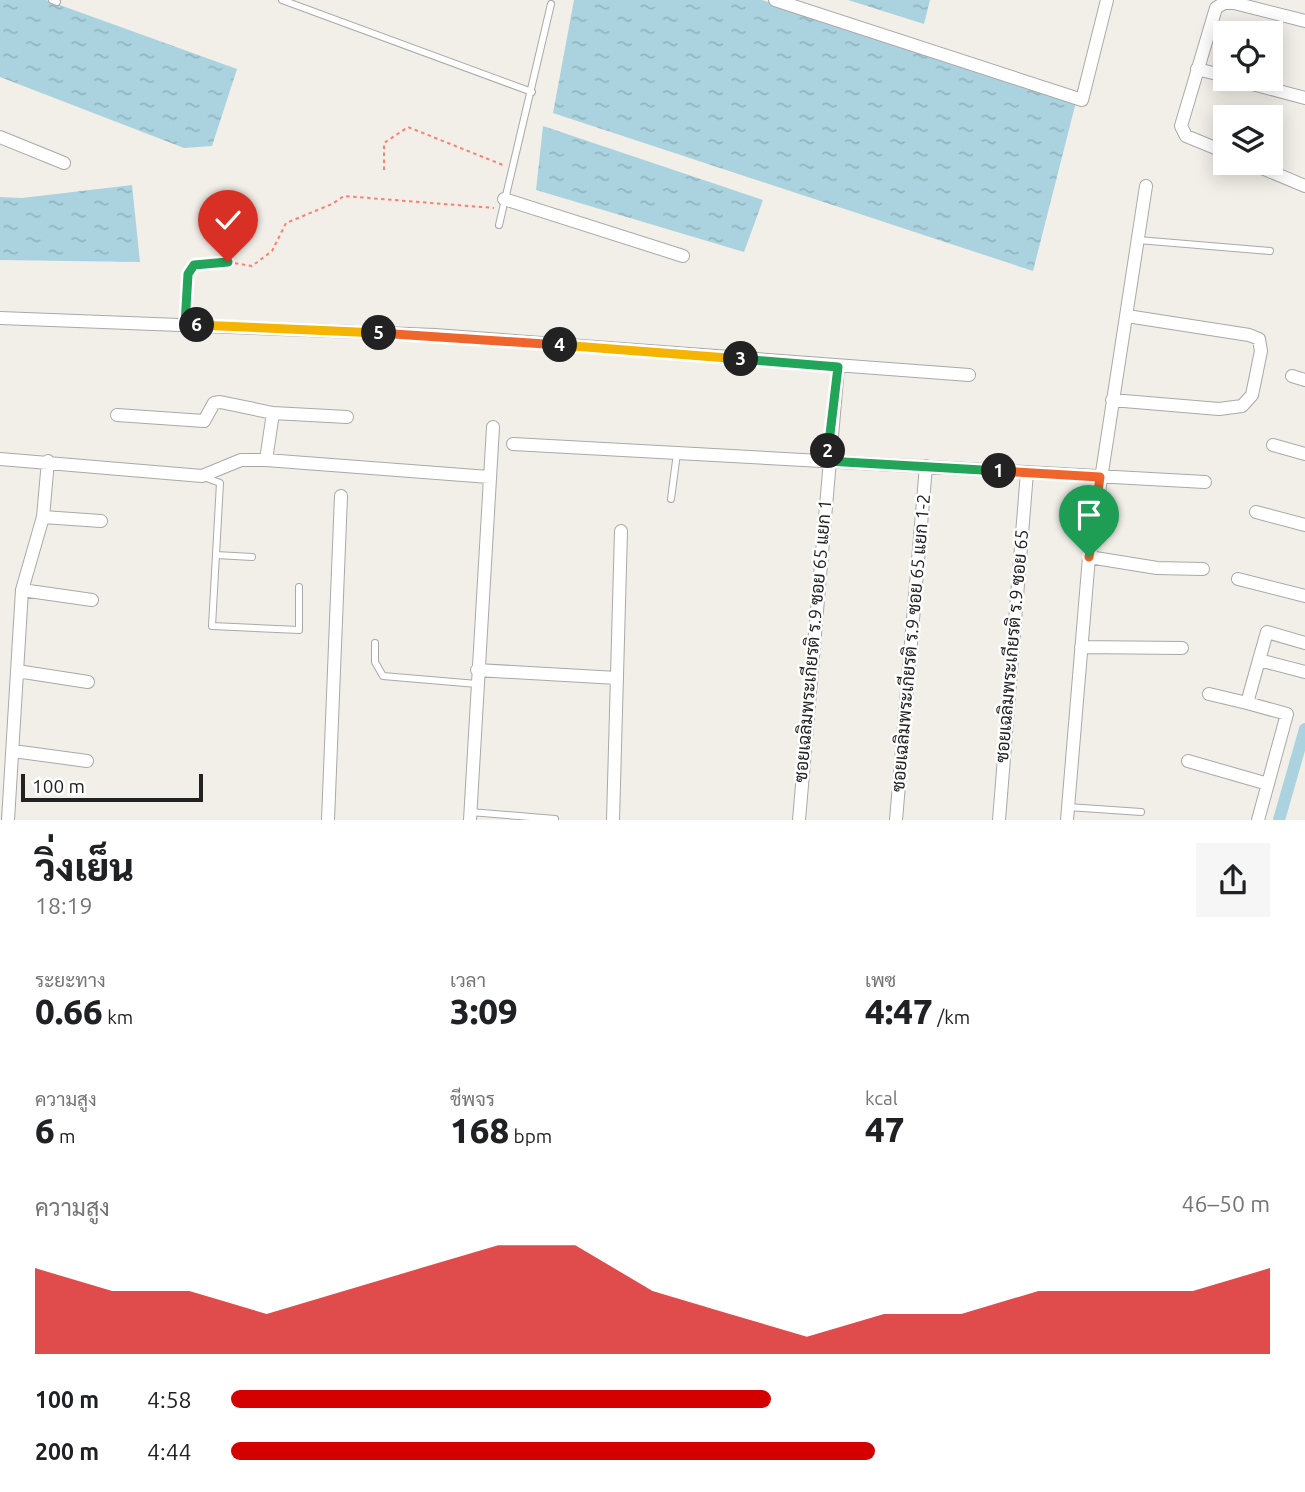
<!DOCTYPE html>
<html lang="th">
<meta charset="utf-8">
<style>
body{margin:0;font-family:Ubuntu,Sarabun,sans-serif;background:#f6f6f6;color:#202124;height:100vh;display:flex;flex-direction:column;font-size:26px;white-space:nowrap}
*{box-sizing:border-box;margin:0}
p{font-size:23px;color:#757577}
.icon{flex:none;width:38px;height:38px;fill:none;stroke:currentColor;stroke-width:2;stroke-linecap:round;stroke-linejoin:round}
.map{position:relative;height:820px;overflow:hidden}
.details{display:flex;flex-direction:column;background:#fff;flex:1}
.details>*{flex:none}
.tools{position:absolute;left:1213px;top:21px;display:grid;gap:14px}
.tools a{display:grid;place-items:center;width:70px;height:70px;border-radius:0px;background:#fff;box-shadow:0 4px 18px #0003;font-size:35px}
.scale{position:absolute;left:21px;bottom:18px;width:182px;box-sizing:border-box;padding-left:7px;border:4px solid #222;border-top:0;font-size:19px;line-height:24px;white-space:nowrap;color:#222;-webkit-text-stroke:5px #fff;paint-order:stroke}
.pin{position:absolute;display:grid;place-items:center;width:60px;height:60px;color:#fff;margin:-72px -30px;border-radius:50% 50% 50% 0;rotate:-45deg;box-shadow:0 0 7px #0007}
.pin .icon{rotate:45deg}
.km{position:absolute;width:35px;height:35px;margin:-18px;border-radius:50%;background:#222;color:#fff;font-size:19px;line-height:35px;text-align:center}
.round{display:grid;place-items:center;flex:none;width:74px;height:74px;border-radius:0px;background:#f6f6f6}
.headline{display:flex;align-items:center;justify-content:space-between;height:119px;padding:0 35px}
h1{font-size:38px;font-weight:800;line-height:52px}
.stats{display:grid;grid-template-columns:repeat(3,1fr);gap:10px;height:119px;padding:7px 35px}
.stats div{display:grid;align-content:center}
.stats b{font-size:35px;font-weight:800}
.stats small{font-size:19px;font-weight:400}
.stats p{font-size:19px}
.chart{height:196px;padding:14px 35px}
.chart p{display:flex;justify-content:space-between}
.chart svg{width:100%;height:126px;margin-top:7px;fill:#d40000;opacity:.7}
ul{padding:0 35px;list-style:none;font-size:23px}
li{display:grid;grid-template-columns:112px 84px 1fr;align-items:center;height:52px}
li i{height:18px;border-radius:9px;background:#d40000}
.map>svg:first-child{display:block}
.water{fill:url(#water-ripples)}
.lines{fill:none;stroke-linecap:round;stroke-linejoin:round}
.canal{stroke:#aad3df;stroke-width:12}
.service-casing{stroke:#a9a9a9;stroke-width:8}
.minor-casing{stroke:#a9a9a9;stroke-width:14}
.path{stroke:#fa8072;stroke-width:2;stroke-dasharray:3.5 3.5;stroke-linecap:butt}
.service{stroke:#fff;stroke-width:6}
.minor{stroke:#fff;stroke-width:12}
.split-1-casing{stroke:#fff;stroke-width:14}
.split-2-casing{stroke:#fff;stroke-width:14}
.split-3-casing{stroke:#fff;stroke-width:14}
.split-4-casing{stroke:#fff;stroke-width:14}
.split-5-casing{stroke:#fff;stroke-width:14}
.split-6-casing{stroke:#fff;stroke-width:14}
.split-7-casing{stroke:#fff;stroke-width:14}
.split-1{stroke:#f0652b;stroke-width:9}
.split-2{stroke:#22a559;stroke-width:9}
.split-3{stroke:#22a559;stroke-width:9}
.split-4{stroke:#f5b400;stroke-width:9}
.split-5{stroke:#f0652b;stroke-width:9}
.split-6{stroke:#f5b400;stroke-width:9}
.split-7{stroke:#22a559;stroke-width:9}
.labels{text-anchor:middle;stroke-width:5;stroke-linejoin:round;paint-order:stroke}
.street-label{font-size:18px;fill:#222;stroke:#fff}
</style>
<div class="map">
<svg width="1305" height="820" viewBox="0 0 1305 820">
<defs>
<pattern id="water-ripples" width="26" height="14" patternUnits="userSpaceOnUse" patternTransform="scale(1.75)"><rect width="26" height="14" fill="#aad3df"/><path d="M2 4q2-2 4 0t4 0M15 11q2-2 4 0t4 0" fill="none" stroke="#92b5bf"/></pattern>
</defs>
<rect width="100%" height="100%" fill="#f2efe9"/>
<!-- water -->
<path class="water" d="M 0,0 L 46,0 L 237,69 L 212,146 L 184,148 L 0,77 Z
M 574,0 L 762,0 L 1076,102 L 1033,271 L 553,113 Z
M 848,0 L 930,0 L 924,24 Z
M 543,126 L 763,200 L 744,252 L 536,190 Z
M 132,185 L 140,262 L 0,260 L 0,197 L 22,198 Z"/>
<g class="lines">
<!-- canal -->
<path class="canal" d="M 1279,820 L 1305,729"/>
<!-- service casing -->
<g class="service-casing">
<path id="service" d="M 52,0 L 57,2
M 282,0 L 532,92
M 499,225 L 551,4
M 1138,240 L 1270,251
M 204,477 L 220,483 L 212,626 L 299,630 L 299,587
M 671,499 L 677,453
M 216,555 L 252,557
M 375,643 L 375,662 L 383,676 L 477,684
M 1068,807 L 1141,812
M 470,812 L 555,819"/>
</g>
<!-- minor casing -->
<g class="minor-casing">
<path id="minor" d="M 775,0 L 1082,100 L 1107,0
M 1197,69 L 1225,76
M 1234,79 L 1305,98
M 0,137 L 64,163
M 1225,152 L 1186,136 L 1181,126 L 1216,8 L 1224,3 L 1234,3 L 1305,21
M 1250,163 L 1305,186
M 504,199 L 683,256
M 0,318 L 435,335 L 969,375
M 1292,376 L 1305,380
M 1112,400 L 1219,409 L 1242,406 L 1252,395 L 1261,351 L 1259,339 L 1249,335 L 1127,316
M 117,415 L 204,421 L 214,403 L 220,402 L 273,413 L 347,417
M 513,444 L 1205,482
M 1273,445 L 1305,454
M 0,459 L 202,476 L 241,460 L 266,460 L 489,477
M 266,460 L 273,413
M 1256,512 L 1305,525
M 43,517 L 101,521
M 1089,557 L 1157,568 L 1203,569
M 1238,579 L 1305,596
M 22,590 L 92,600
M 1081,647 L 1182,648
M 1259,660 L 1267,632 L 1305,643
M 477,670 L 617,678
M 17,671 L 88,682
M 1209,694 L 1247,703
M 13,751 L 87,761
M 1188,761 L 1268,784
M 8,820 L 22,590 L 43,517 L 48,461
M 328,820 L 341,496
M 470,820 L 493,427
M 613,820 L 621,531
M 799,820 L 838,367
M 896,820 L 926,466
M 999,820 L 1027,472
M 1067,820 L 1089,557 L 1146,186
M 1258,820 L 1287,714 L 1247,703 L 1259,660 L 1305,672"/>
</g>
<!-- path -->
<path class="path" d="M 384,170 L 384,143 L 408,127 L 503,165
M 186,313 L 188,274 L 194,265 L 228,262 L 252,266 L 272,251 L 286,223 L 332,204 L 344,196 L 494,208"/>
<!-- service -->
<use href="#service" class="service"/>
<!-- minor -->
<use href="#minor" class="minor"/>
</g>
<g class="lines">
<!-- split-1 casing -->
<g class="split-1-casing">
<path id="split-1" d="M 999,471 L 1100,477 L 1089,557"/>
</g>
<!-- split-2 casing -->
<g class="split-2-casing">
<path id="split-2" d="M 828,451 L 827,461 L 999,471"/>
</g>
<!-- split-3 casing -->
<g class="split-3-casing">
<path id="split-3" d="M 741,359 L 838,367 L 828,451"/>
</g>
<!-- split-4 casing -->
<g class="split-4-casing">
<path id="split-4" d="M 560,345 L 741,359"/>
</g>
<!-- split-5 casing -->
<g class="split-5-casing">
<path id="split-5" d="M 379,333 L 560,345"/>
</g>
<!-- split-6 casing -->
<g class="split-6-casing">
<path id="split-6" d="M 197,325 L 379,333"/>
</g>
<!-- split-7 casing -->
<g class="split-7-casing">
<path id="split-7" d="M 197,325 L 185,325 L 188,274 L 194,265 L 228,262"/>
</g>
<!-- split-1 -->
<use href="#split-1" class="split-1"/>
<!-- split-2 -->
<use href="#split-2" class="split-2"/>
<!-- split-3 -->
<use href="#split-3" class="split-3"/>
<!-- split-4 -->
<use href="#split-4" class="split-4"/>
<!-- split-5 -->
<use href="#split-5" class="split-5"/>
<!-- split-6 -->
<use href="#split-6" class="split-6"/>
<!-- split-7 -->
<use href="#split-7" class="split-7"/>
</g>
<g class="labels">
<!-- street labels -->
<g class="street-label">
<text transform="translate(813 641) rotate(-85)" y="6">ซอยเฉลิมพระเกียรติ ร.9 ซอย 65 แยก 1</text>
<text transform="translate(911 643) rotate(-85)" y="6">ซอยเฉลิมพระเกียรติ ร.9 ซอย 65 แยก 1-2</text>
<text transform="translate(1012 646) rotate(-85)" y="6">ซอยเฉลิมพระเกียรติ ร.9 ซอย 65</text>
</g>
</g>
</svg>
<div class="tools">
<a><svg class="icon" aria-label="locate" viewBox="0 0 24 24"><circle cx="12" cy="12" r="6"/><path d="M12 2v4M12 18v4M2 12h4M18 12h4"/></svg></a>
<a><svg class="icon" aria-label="layers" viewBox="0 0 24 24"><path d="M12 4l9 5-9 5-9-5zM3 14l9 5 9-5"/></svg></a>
</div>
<div class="scale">100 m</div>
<div class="pin" style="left:1089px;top:557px;background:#1e9e55"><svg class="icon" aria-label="arrive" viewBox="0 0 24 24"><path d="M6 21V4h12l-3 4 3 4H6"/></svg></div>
<div class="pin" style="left:228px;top:262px;background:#d93025"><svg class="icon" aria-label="check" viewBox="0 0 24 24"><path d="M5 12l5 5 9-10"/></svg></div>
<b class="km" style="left:999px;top:471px">1</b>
<b class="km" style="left:828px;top:451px">2</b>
<b class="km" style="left:741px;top:359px">3</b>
<b class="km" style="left:560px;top:345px">4</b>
<b class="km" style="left:379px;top:333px">5</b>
<b class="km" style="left:197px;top:325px">6</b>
</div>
<section class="details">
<div class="headline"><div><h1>วิ่งเย็น</h1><p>18:19</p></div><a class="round"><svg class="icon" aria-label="share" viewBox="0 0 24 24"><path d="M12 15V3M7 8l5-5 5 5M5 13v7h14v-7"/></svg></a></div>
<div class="stats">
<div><p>ระยะทาง</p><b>0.66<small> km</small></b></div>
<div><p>เวลา</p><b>3:09</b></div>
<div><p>เพซ</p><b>4:47<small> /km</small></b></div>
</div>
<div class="stats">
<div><p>ความสูง</p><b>6<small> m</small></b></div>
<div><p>ชีพจร</p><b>168<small> bpm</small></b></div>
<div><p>kcal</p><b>47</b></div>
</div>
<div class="chart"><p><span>ความสูง</span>46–50 m</p>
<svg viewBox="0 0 160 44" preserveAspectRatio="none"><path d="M0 44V14L10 22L20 22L30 30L40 22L50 14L60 6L70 6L80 22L90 30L100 38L110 30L120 30L130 22L140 22L150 22L160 14V44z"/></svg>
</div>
<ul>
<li><b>100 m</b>4:58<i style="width:52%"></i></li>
<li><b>200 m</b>4:44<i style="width:62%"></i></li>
</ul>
</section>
